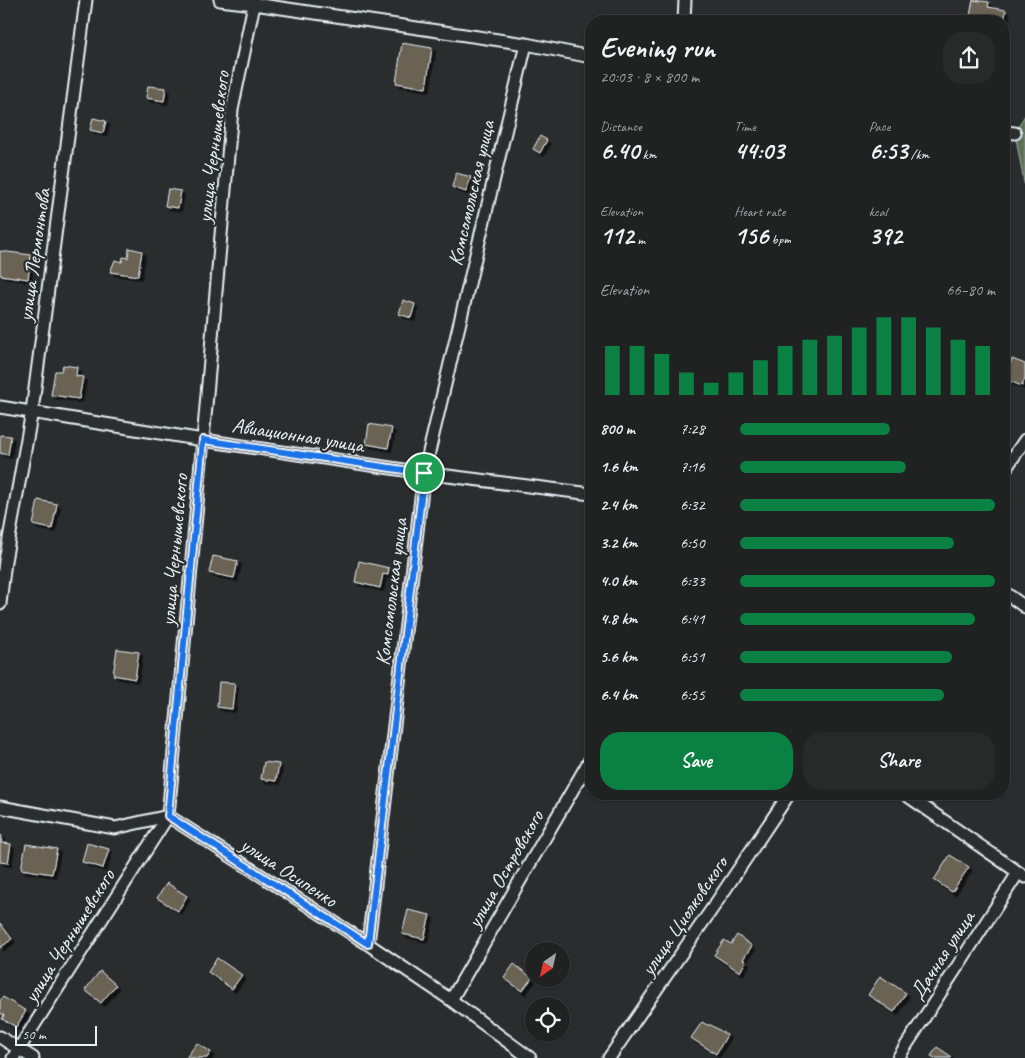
<!DOCTYPE html>
<meta charset="utf-8">
<style>
body{margin:0;font-family:Caveat,sans-serif;background:#282a2a;color:#f1f3f6;height:100vh;display:flex;flex-direction:column;font-size:19px;white-space:nowrap}
*{box-sizing:border-box;margin:0}
p{font-size:16px;color:#a2a4a5}
.icon{flex:none;width:28px;height:28px;fill:none;stroke:currentColor;stroke-width:2;stroke-linecap:round;stroke-linejoin:round}
.map{position:relative;flex:1;overflow:hidden}
.panel{position:absolute;left:585px;top:15px;width:425px;height:785px;display:flex;flex-direction:column;background:#202222;border-radius:20px;box-shadow:0 1px 4px #0004,0 0 0 1px #3d3f40}
.panel>*{flex:none}
.needle{width:32px;rotate:214deg}
.controls{position:absolute;left:525px;top:942px;display:grid;gap:10px}
.controls a{display:grid;place-items:center;width:45px;height:45px;border-radius:50%;background:#202222;box-shadow:0 1px 4px #0004,0 0 0 1px #3d3f40;font-size:25px}
.scale{position:absolute;left:15px;bottom:12px;width:82px;box-sizing:border-box;padding-left:5px;border:2px solid #e8f1f8;border-top:0;font-size:14px;line-height:18px;white-space:nowrap;color:#e8f1f8;-webkit-text-stroke:4px #2a2d2e;paint-order:stroke}
.pin{position:absolute;display:grid;place-items:center;width:42px;height:42px;color:#fff;margin:-21px;border:2px solid #fff;border-radius:50%;box-shadow:0 1px 5px #0007}
.round{display:grid;place-items:center;flex:none;width:52px;height:52px;border-radius:20px;background:#282a2a}
.head{display:flex;align-items:center;justify-content:space-between;height:85px;padding:0 15px}
h1{font-size:28px;font-weight:700;line-height:38px}
.figures{display:grid;grid-template-columns:repeat(3,1fr);gap:8px;height:85px;padding:5px 15px}
.figures div{display:grid;align-content:center}
.figures b{font-size:25px;font-weight:700}
.figures small{font-size:14px;font-weight:400}
.figures p{font-size:14px}
.chart{height:140px;padding:10px 15px}
.chart p{display:flex;justify-content:space-between}
.chart svg{width:100%;height:90px;margin-top:5px;stroke:#0b8043;stroke-width:6}
.primary-button{display:flex;gap:10px;margin-top:auto;padding:10px 15px}
.primary-button a{flex:1;height:58px;border-radius:20px;background:#0b8043;color:#fff;font-size:20px;font-weight:700;line-height:58px;text-align:center}
.primary-button a+a{background:#282a2a;color:#f1f3f6}
ul{padding:0 15px;list-style:none;font-size:16px}
li{display:grid;grid-template-columns:80px 60px 1fr;align-items:center;height:38px}
li i{height:12px;border-radius:6px;background:#0b8043}
.map>svg:first-child{display:block}
.green{fill:#5d7059;stroke:#a2b0a8}
.building{fill:#6a6252;stroke:#e8f1f8;filter:url(#shadow)}
.lines{fill:none;stroke-linecap:round;stroke-linejoin:round}
.street-casing{stroke:#e8f1f8;stroke-width:15}
.street{stroke:#2a2d2e;stroke-width:11}
.route-casing{stroke:#fff;stroke-width:10}
.route{stroke:#1a73e8;stroke-width:6}
.labels{text-anchor:middle;stroke-width:4.5;stroke-linejoin:round;paint-order:stroke}
.street-label{font-size:21px;fill:#e8f1f8;stroke:#2a2d2e}
</style>
<div class="map">
<svg width="1025" height="1058" viewBox="0 0 1025 1058">
<defs>
<filter id="shadow"><feDropShadow dx="3.5" dy="3.5" stdDeviation="0" flood-color="#0009"/></filter>
</defs>
<rect width="100%" height="100%" fill="#2a2d2e"/>
<filter id="ink" filterUnits="userSpaceOnUse"><feTurbulence type="fractalNoise" baseFrequency=".02" numOctaves="2"/><feDisplacementMap in="SourceGraphic" scale="10" xChannelSelector="R" yChannelSelector="G"/><feConvolveMatrix kernelMatrix="1 2 1 2 8 2 1 2 1" color-interpolation-filters="sRGB"/></filter>
<g filter="url(#ink)">
<!-- green -->
<path class="green" d="M 1025,115 L 1025,188 L 1015,133 Z"/>
<!-- building -->
<path class="building" d="M 973,0 L 989,2 L 988,7 L 1006,10 L 1004,24 L 1004,21 L 969,21 Z
M 402,43 L 432,48 L 426,88 L 396,83 Z
M 148,86 L 166,88 L 164,101 L 146,98 Z
M 93,118 L 106,121 L 103,133 L 90,130 Z
M 540,136 L 547,140 L 540,153 L 533,149 Z
M 590,155 L 591,155 L 591,180 L 587,179 Z
M 456,173 L 471,177 L 466,192 L 452,187 Z
M 168,189 L 181,191 L 178,208 L 165,206 Z
M 129,248 L 142,251 L 138,276 L 110,272 L 115,260 L 122,262 L 123,257 L 128,258 Z
M 0,251 L 31,255 L 28,279 L 0,275 Z
M 403,300 L 415,304 L 411,318 L 399,314 Z
M 1012,359 L 1025,364 L 1025,378 L 1022,386 L 1004,379 Z
M 63,365 L 77,367 L 76,376 L 83,377 L 79,399 L 51,395 L 55,371 L 61,371 Z
M 369,424 L 392,428 L 388,448 L 366,444 Z
M 0,435 L 11,436 L 8,455 L 0,453 Z
M 38,500 L 57,504 L 52,529 L 33,525 Z
M 213,556 L 238,561 L 234,578 L 209,573 Z
M 359,561 L 389,568 L 388,575 L 383,574 L 380,588 L 355,582 Z
M 117,649 L 139,652 L 135,679 L 113,675 Z
M 219,682 L 235,683 L 232,709 L 217,707 Z
M 264,762 L 279,764 L 276,781 L 261,779 Z
M 0,835 L 2,836 L 1,843 L 11,844 L 8,863 L 0,862 Z
M 87,843 L 109,849 L 103,868 L 82,862 Z
M 26,844 L 57,849 L 52,874 L 21,869 Z
M 950,855 L 969,867 L 952,892 L 934,880 Z
M 167,883 L 187,896 L 178,911 L 157,898 Z
M 408,910 L 430,915 L 424,939 L 402,934 Z
M 0,923 L 12,939 L 0,948 Z
M 737,935 L 752,946 L 743,959 L 746,961 L 740,972 L 714,955 L 724,940 L 731,944 Z
M 217,958 L 242,975 L 232,989 L 208,972 Z
M 514,964 L 532,978 L 522,991 L 504,978 Z
M 100,971 L 116,985 L 101,1003 L 85,990 Z
M 880,976 L 906,993 L 894,1012 L 868,995 Z
M 3,997 L 26,1011 L 16,1027 L 2,1019 L 4,1015 L 0,1013 L 0,1001 Z
M 702,1022 L 707,1025 L 711,1025 L 727,1035 L 716,1054 L 691,1038 Z
M 197,1043 L 211,1052 L 207,1058 L 186,1058 Z
M 937,1047 L 952,1057 L 951,1058 L 935,1058 L 931,1056 Z"/>
<g class="lines">
<!-- street casing -->
<g class="street-casing">
<path id="street" d="M 220,0 L 254,4 L 526,44 L 591,57
M 684,21 L 685,0
M 1004,132 L 1015,133
M 0,407 L 203,440 L 424,473 L 591,494
M 1004,471 L 1025,440
M 1004,592 L 1025,607
M 0,604 L 5,561 L 32,411 L 86,0
M 905,794 L 1025,877
M 0,807 L 115,828 L 168,816 L 368,944 L 451,1000 L 530,1058
M 368,944 L 424,473 L 526,44
M 451,1000 L 591,758
M 0,1037 L 33,1058
M 13,1058 L 168,816 L 203,440 L 232,110 L 254,4
M 609,1058 L 714,906 L 789,794
M 898,1058 L 1018,873"/>
</g>
<!-- street -->
<use href="#street" class="street"/>
</g>
</g>
<g class="lines" filter="url(#ink)">
<!-- route casing -->
<g class="route-casing">
<path id="route" d="M 203,440 L 424,473 L 368,944 L 168,816 Z"/>
</g>
<!-- route -->
<use href="#route" class="route"/>
</g>
<g class="labels">
<!-- street labels -->
<g class="street-label">
<text transform="translate(213 147) rotate(-83)" y="7">улица Чернышевского</text>
<text transform="translate(471 193) rotate(-77)" y="7">Комсомольская улица</text>
<text transform="translate(34 255) rotate(-82)" y="7">улица Лермонтова</text>
<text transform="translate(298 435) rotate(9)" y="7">Авиационная улица</text>
<text transform="translate(174 550) rotate(-85)" y="7">улица Чернышевского</text>
<text transform="translate(391 592) rotate(-83)" y="7">Комсомольская улица</text>
<text transform="translate(505 869) rotate(-60)" y="7">улица Островского</text>
<text transform="translate(289 872) rotate(33)" y="7">улица Осипенко</text>
<text transform="translate(684 916) rotate(-56)" y="7">улица Циолковского</text>
<text transform="translate(69 936) rotate(-58)" y="7">улица Чернышевского</text>
<text transform="translate(942 955) rotate(-57)" y="7">Дачная улица</text>
</g>
</g>
</svg>
<div class="controls">
<a><svg class="needle" viewBox="-14 -14 28 28"><path d="M0-13l5 13h-10z" fill="#e53935"/><path d="M0 13l5-13h-10z" fill="#a2a4a5"/></svg></a>
<a><svg class="icon" aria-label="locate" viewBox="0 0 24 24"><circle cx="12" cy="12" r="6"/><path d="M12 2v4M12 18v4M2 12h4M18 12h4"/></svg></a>
</div>
<div class="scale">50 m</div>
<div class="pin" style="left:424px;top:473px;background:#1e9e55"><svg class="icon" aria-label="arrive" viewBox="0 0 24 24"><path d="M6 21V4h12l-3 4 3 4H6"/></svg></div>
<section class="panel">
<div class="head"><div><h1>Evening run</h1><p>20:03 · 8 × 800 m</p></div><a class="round"><svg class="icon" aria-label="share" viewBox="0 0 24 24"><path d="M12 15V3M7 8l5-5 5 5M5 13v7h14v-7"/></svg></a></div>
<div class="figures">
<div><p>Distance</p><b>6.40<small> km</small></b></div>
<div><p>Time</p><b>44:03</b></div>
<div><p>Pace</p><b>6:53<small> /km</small></b></div>
</div>
<div class="figures">
<div><p>Elevation</p><b>112<small> m</small></b></div>
<div><p>Heart rate</p><b>156<small> bpm</small></b></div>
<div><p>kcal</p><b>392</b></div>
</div>
<div class="chart"><p><span>Elevation</span>66–80 m</p>
<svg viewBox="0 0 160 44" preserveAspectRatio="none"><path d="M5 44V20M15 44V20M25 44V24M35 44V33M45 44V38M55 44V33M65 44V27M75 44V20M85 44V17M95 44V15M105 44V11M115 44V6M125 44V6M135 44V11M145 44V17M155 44V20"/></svg>
</div>
<ul>
<li><b>800 m</b>7:28<i style="width:59%"></i></li>
<li><b>1.6 km</b>7:16<i style="width:65%"></i></li>
<li><b>2.4 km</b>6:32<i style="width:100%"></i></li>
<li><b>3.2 km</b>6:50<i style="width:84%"></i></li>
<li><b>4.0 km</b>6:33<i style="width:100%"></i></li>
<li><b>4.8 km</b>6:41<i style="width:92%"></i></li>
<li><b>5.6 km</b>6:51<i style="width:83%"></i></li>
<li><b>6.4 km</b>6:55<i style="width:80%"></i></li>
</ul>
<div class="primary-button"><a>Save</a><a>Share</a></div>
</section>
</div>
